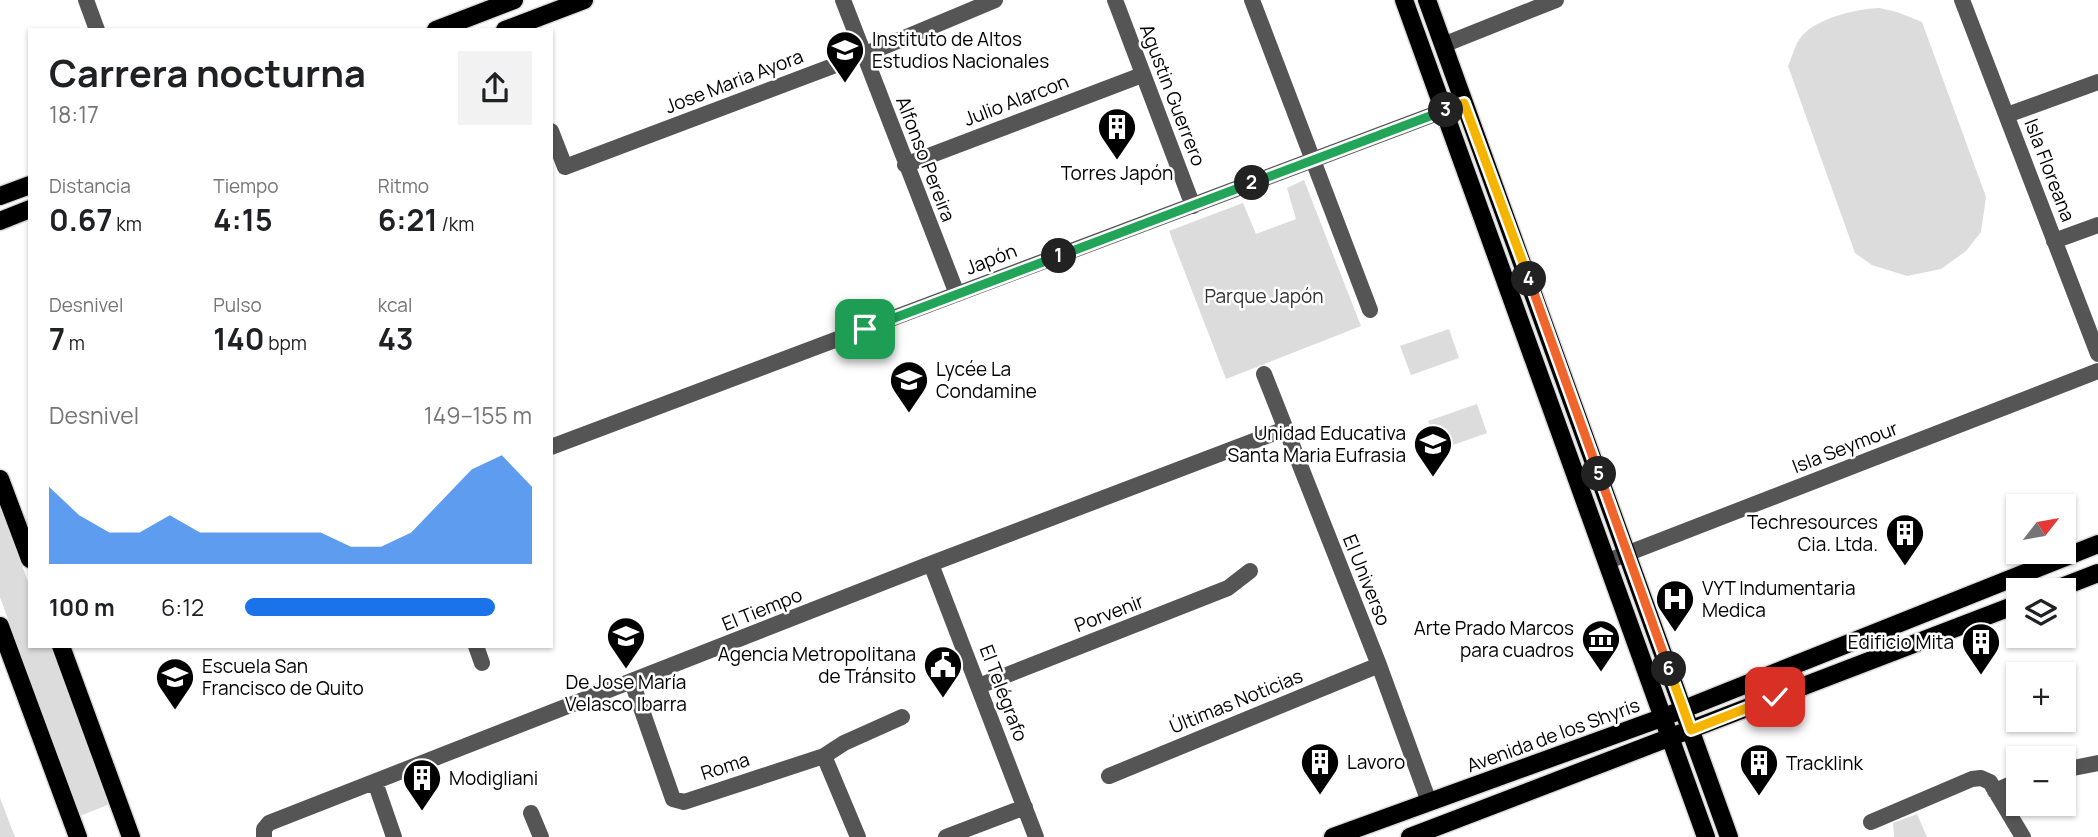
<!DOCTYPE html>
<html lang="es">
<meta charset="utf-8">
<style>
body{margin:0;font-family:Manrope,sans-serif;background:#f2f2f2;color:#202124;height:100vh;display:flex;flex-direction:column;font-size:26px;white-space:nowrap}
*{box-sizing:border-box;margin:0}
p{font-size:23px;color:#757577}
.icon{flex:none;width:38px;height:38px;fill:none;stroke:currentColor;stroke-width:2;stroke-linecap:round;stroke-linejoin:round}
.map{position:relative;flex:1;overflow:hidden}
.details{position:absolute;left:28px;top:28px;width:525px;height:620px;display:flex;flex-direction:column;background:#fff;border-radius:0px;box-shadow:0 2px 5px #0004}
.details>*{flex:none}
.needle{width:46px;rotate:59deg}
.controls{position:absolute;left:2006px;top:494px;display:grid;gap:14px}
.controls a{display:grid;place-items:center;width:70px;height:70px;border-radius:0px;background:#fff;box-shadow:0 2px 5px #0004;font-size:35px}
.pin{position:absolute;display:grid;place-items:center;width:60px;height:60px;color:#fff;margin:-30px;border-radius:14px;box-shadow:0 4px 10px #0006}
.km{position:absolute;width:35px;height:35px;margin:-18px;border-radius:50%;background:#222;color:#fff;font-size:19px;line-height:35px;text-align:center}
.round{display:grid;place-items:center;flex:none;width:74px;height:74px;border-radius:0px;background:#f2f2f2}
.summary{display:flex;align-items:center;justify-content:space-between;height:119px;padding:0 21px}
h1{font-size:38px;font-weight:700;line-height:52px}
.stats{display:grid;grid-template-columns:repeat(3,1fr);gap:10px;height:119px;padding:7px 21px}
.stats div{display:grid;align-content:center}
.stats b{font-size:30px;font-weight:700}
.stats small{font-size:19px;font-weight:400}
.stats p{font-size:19px}
.chart{height:196px;padding:14px 21px}
.chart p{display:flex;justify-content:space-between}
.chart svg{width:100%;height:126px;margin-top:7px;fill:#1a73e8;opacity:.7}
ul{padding:0 21px;list-style:none;font-size:23px}
li{display:grid;grid-template-columns:112px 84px 1fr;align-items:center;height:52px}
li i{height:18px;border-radius:9px;background:#1a73e8}
.map>svg:first-child{display:block}
.green{fill:#dcdcdc}
.lines{fill:none;stroke-linecap:round;stroke-linejoin:round}
.major-casing{stroke:#dbdbdb;stroke-width:21}
.minor{stroke:#555;stroke-width:16}
.major{stroke:#000;stroke-width:18}
.split-1-casing{stroke:#fff;stroke-width:14}
.split-2-casing{stroke:#fff;stroke-width:14}
.split-3-casing{stroke:#fff;stroke-width:14}
.split-4-casing{stroke:#fff;stroke-width:14}
.split-5-casing{stroke:#fff;stroke-width:14}
.split-6-casing{stroke:#fff;stroke-width:14}
.split-7-casing{stroke:#fff;stroke-width:14}
.split-1{stroke:#22a559;stroke-width:9}
.split-2{stroke:#22a559;stroke-width:9}
.split-3{stroke:#22a559;stroke-width:9}
.split-4{stroke:#f5b400;stroke-width:9}
.split-5{stroke:#f0652b;stroke-width:9}
.split-6{stroke:#f0652b;stroke-width:9}
.split-7{stroke:#f5b400;stroke-width:9}
.labels{text-anchor:middle;stroke-width:5;stroke-linejoin:round;paint-order:stroke}
.poi-label{font-size:19px;fill:#000;stroke:#fff;text-anchor:start}
.street-label{font-size:19px;fill:#000;stroke:#fff}
.park-label{font-size:19px;fill:#333;stroke:#fff}
</style>
<div class="map">
<svg width="2098" height="837" viewBox="0 0 2098 837">
<rect width="100%" height="100%" fill="#fff"/>
<!-- green -->
<path class="green" d="M 1879,8 L 1897,12 L 1922,22 L 1986,197 L 1981,232 L 1966,251 L 1941,269 L 1907,276 L 1872,265 L 1855,253 L 1788,66 C 1792,58 1794,47 1799,40 C 1812,19 1855,9 1879,8 Z
M 1304,180 L 1361,326 L 1226,379 L 1169,231 L 1243,203 L 1256,234 L 1296,219 L 1287,188 Z
M 1449,329 L 1459,358 L 1411,375 L 1400,346 Z
M 1477,404 L 1487,433 L 1439,450 L 1428,421 Z
M 0,506 L 30,587 L 30,646 L 52,646 L 110,804 L 80,816 L 0,597 Z
M 0,798 L 15,837 L 0,837 Z
M 1917,814 L 1927,837 L 1894,837 L 1893,823 Z"/>
<g class="lines">
<!-- major casing -->
<g class="major-casing">
<path id="major" d="M 1404,0 L 1706,837
M 1427,0 L 1729,837
M 436,30 L 514,0
M 505,30 L 584,0
M 0,196 L 30,185
M 0,221 L 30,209
M 0,479 L 30,559
M 2054,590 L 2098,573
M 0,626 L 78,837
M 61,646 L 131,837
M 1333,837 L 1664,717 L 2098,544
M 1410,837 L 2018,604"/>
</g>
<!-- minor -->
<path class="minor" d="M 86,0 L 97,30
M 843,0 L 957,294
M 1115,0 L 1193,206
M 1252,0 L 1370,310
M 1962,0 L 2098,354
M 1443,45 L 1556,0
M 2007,115 L 2098,82
M 551,131 L 565,167 L 878,49 L 995,0
M 905,165 L 1142,75
M 2054,241 L 2098,225
M 1264,374 L 1379,665 L 1429,802
M 551,447 L 1464,103
M 1608,561 L 2098,371
M 931,564 L 1036,837
M 476,646 L 482,663
M 632,682 L 673,799 L 684,802 L 824,756 L 844,743 L 902,717
M 979,686 L 1228,588 L 1250,571
M 824,756 L 858,837
M 2063,770 L 2098,763
M 1109,776 L 1379,665
M 375,782 L 394,837
M 1995,791 L 2018,781
M 531,813 L 541,837
M 1871,822 L 1972,779 L 1981,778 L 1990,782 L 2023,837
M 264,837 L 264,829 L 269,823 L 925,566 L 1285,429
M 946,837 L 1025,807"/>
<!-- major -->
<use href="#major" class="major"/>
</g>
<g class="lines">
<!-- split-1 casing -->
<g class="split-1-casing">
<path id="split-1" d="M 865,329 L 1059,256"/>
</g>
<!-- split-2 casing -->
<g class="split-2-casing">
<path id="split-2" d="M 1059,256 L 1252,183"/>
</g>
<!-- split-3 casing -->
<g class="split-3-casing">
<path id="split-3" d="M 1252,183 L 1446,110"/>
</g>
<!-- split-4 casing -->
<g class="split-4-casing">
<path id="split-4" d="M 1446,110 L 1464,103 L 1529,279"/>
</g>
<!-- split-5 casing -->
<g class="split-5-casing">
<path id="split-5" d="M 1529,279 L 1599,474"/>
</g>
<!-- split-6 casing -->
<g class="split-6-casing">
<path id="split-6" d="M 1599,474 L 1669,669"/>
</g>
<!-- split-7 casing -->
<g class="split-7-casing">
<path id="split-7" d="M 1669,669 L 1691,730 L 1775,697"/>
</g>
<!-- split-1 -->
<use href="#split-1" class="split-1"/>
<!-- split-2 -->
<use href="#split-2" class="split-2"/>
<!-- split-3 -->
<use href="#split-3" class="split-3"/>
<!-- split-4 -->
<use href="#split-4" class="split-4"/>
<!-- split-5 -->
<use href="#split-5" class="split-5"/>
<!-- split-6 -->
<use href="#split-6" class="split-6"/>
<!-- split-7 -->
<use href="#split-7" class="split-7"/>
</g>
<!-- icons -->
<defs>
<g id="university-pin" transform="scale(2.0125)"><path d="M0 17L-7.5 6A9.5 9.5 0 1 1 7.5 6Z" fill="#000" stroke="#fff"/><path d="M0-5L7-2L0 1L-7-2ZM-4 1L0 2.5L4 1V4Q0 6-4 4Z" fill="#fff"/></g>
<g id="building-pin" transform="scale(2.0125)"><path d="M0 17L-7.5 6A9.5 9.5 0 1 1 7.5 6Z" fill="#000" stroke="#fff"/><path d="M-4-6H4V6H1V3H-1V6H-4ZM-2.5-4.3h1.7v1.8h-1.7ZM.8-4.3h1.7v1.8H.8ZM-2.5-1h1.7V.8h-1.7ZM.8-1h1.7V.8H.8Z" fill="#fff"/></g>
<g id="school-pin" transform="scale(2.0125)"><path d="M0 17L-7.5 6A9.5 9.5 0 1 1 7.5 6Z" fill="#000" stroke="#fff"/><path d="M0-5L7-2L0 1L-7-2ZM-4 1L0 2.5L4 1V4Q0 6-4 4Z" fill="#fff"/></g>
<g id="hospital-pin" transform="scale(2.0125)"><path d="M0 17L-7.5 6A9.5 9.5 0 1 1 7.5 6Z" fill="#000" stroke="#fff"/><path d="M-5-5h3v3.5h4V-5h3V5h-3V1.5h-4V5h-3Z" fill="#fff"/></g>
<g id="museum-pin" transform="scale(2.0125)"><path d="M0 17L-7.5 6A9.5 9.5 0 1 1 7.5 6Z" fill="#000" stroke="#fff"/><path d="M0-6L6-3V-2H-6V-3ZM-5-1h2V3h-2ZM-1-1h2V3h-2ZM3-1h2V3H3ZM-6 4H6V6H-6Z" fill="#fff"/></g>
<g id="civic-pin" transform="scale(2.0125)"><path d="M0 17L-7.5 6A9.5 9.5 0 1 1 7.5 6Z" fill="#000" stroke="#fff"/><path d="M-.6-6.5H3V-4.5H.6V-3L4-1V1h2V6H-6V1h2V-1L-.6-3ZM-1.2 2.5V6h2.4V2.5Z" fill="#fff"/></g>
</defs>
<g fill-rule="evenodd">
<use href="#university-pin" x="845" y="50"/>
<use href="#building-pin" x="1117" y="127"/>
<use href="#school-pin" x="909" y="380"/>
<use href="#school-pin" x="1433" y="444"/>
<use href="#building-pin" x="1905" y="533"/>
<use href="#hospital-pin" x="1675" y="599"/>
<use href="#school-pin" x="626" y="636"/>
<use href="#museum-pin" x="1601" y="639"/>
<use href="#building-pin" x="1981" y="642"/>
<use href="#civic-pin" x="943" y="665"/>
<use href="#school-pin" x="175" y="677"/>
<use href="#building-pin" x="1320" y="762"/>
<use href="#building-pin" x="1759" y="763"/>
<use href="#building-pin" x="422" y="778"/>
</g>
<g class="labels">
<!-- poi labels -->
<g class="poi-label">
<text x="872" y="46">Instituto de Altos<tspan x="872" dy="22">Estudios Nacionales</tspan></text>
<text x="1117" y="180" text-anchor="middle">Torres Japón</text>
<text x="936" y="376">Lycée La<tspan x="936" dy="22">Condamine</tspan></text>
<text x="1406" y="440" text-anchor="end">Unidad Educativa<tspan x="1406" dy="22">Santa Maria Eufrasia</tspan></text>
<text x="1878" y="529" text-anchor="end">Techresources<tspan x="1878" dy="22">Cia. Ltda.</tspan></text>
<text x="1702" y="595">VYT Indumentaria<tspan x="1702" dy="22">Medica</tspan></text>
<text x="1574" y="635" text-anchor="end">Arte Prado Marcos<tspan x="1574" dy="22">para cuadros</tspan></text>
<text x="1954" y="649" text-anchor="end">Edificio Mita</text>
<text x="916" y="661" text-anchor="end">Agencia Metropolitana<tspan x="916" dy="22">de Tránsito</tspan></text>
<text x="202" y="673">Escuela San<tspan x="202" dy="22">Francisco de Quito</tspan></text>
<text x="626" y="689" text-anchor="middle">De Jose María<tspan x="626" dy="22">Velasco Ibarra</tspan></text>
<text x="1347" y="769">Lavoro</text>
<text x="1786" y="770">Tracklink</text>
<text x="449" y="785">Modigliani</text>
</g>
<!-- street labels -->
<g class="street-label">
<text transform="translate(734 81) rotate(-21)" y="7">Jose Maria Ayora</text>
<text transform="translate(1173 95) rotate(69)" y="7">Agustin Guerrero</text>
<text transform="translate(1016 100) rotate(-21)" y="7">Julio Alarcon</text>
<text transform="translate(926 159) rotate(69)" y="7">Alfonso Pereira</text>
<text transform="translate(2050 170) rotate(69)" y="7">Isla Floreana</text>
<text transform="translate(991 259) rotate(-21)" y="7">Japón</text>
<text transform="translate(1845 447) rotate(-21)" y="7">Isla Seymour</text>
<text transform="translate(1367 580) rotate(68)" y="7">El Universo</text>
<text transform="translate(762 609) rotate(-22)" y="7">El Tiempo</text>
<text transform="translate(1109 613) rotate(-21)" y="7">Porvenir</text>
<text transform="translate(1004 693) rotate(69)" y="7">El Telégrafo</text>
<text transform="translate(1236 701) rotate(-22)" y="7">Últimas Noticias</text>
<text transform="translate(1553 735) rotate(-20)" y="7">Avenida de los Shyris</text>
<text transform="translate(725 766) rotate(-18)" y="7">Roma</text>
</g>
<!-- park labels -->
<g class="park-label">
<text x="1264" y="303">Parque Japón</text>
</g>
</g>
</svg>
<div class="controls">
<a><svg class="needle" viewBox="-14 -14 28 28"><path d="M0-13l5 13h-10z" fill="#e53935"/><path d="M0 13l5-13h-10z" fill="#757577"/></svg></a>
<a><svg class="icon" aria-label="layers" viewBox="0 0 24 24"><path d="M12 4l9 5-9 5-9-5zM3 14l9 5 9-5"/></svg></a>
<a>+</a>
<a>−</a>
</div>
<div class="pin" style="left:865px;top:329px;background:#1e9e55"><svg class="icon" aria-label="arrive" viewBox="0 0 24 24"><path d="M6 21V4h12l-3 4 3 4H6"/></svg></div>
<div class="pin" style="left:1775px;top:697px;background:#d93025"><svg class="icon" aria-label="check" viewBox="0 0 24 24"><path d="M5 12l5 5 9-10"/></svg></div>
<b class="km" style="left:1059px;top:256px">1</b>
<b class="km" style="left:1252px;top:183px">2</b>
<b class="km" style="left:1446px;top:110px">3</b>
<b class="km" style="left:1529px;top:279px">4</b>
<b class="km" style="left:1599px;top:474px">5</b>
<b class="km" style="left:1669px;top:669px">6</b>
<section class="details">
<div class="summary"><div><h1>Carrera nocturna</h1><p>18:17</p></div><a class="round"><svg class="icon" aria-label="share" viewBox="0 0 24 24"><path d="M12 15V3M7 8l5-5 5 5M5 13v7h14v-7"/></svg></a></div>
<div class="stats">
<div><p>Distancia</p><b>0.67<small> km</small></b></div>
<div><p>Tiempo</p><b>4:15</b></div>
<div><p>Ritmo</p><b>6:21<small> /km</small></b></div>
</div>
<div class="stats">
<div><p>Desnivel</p><b>7<small> m</small></b></div>
<div><p>Pulso</p><b>140<small> bpm</small></b></div>
<div><p>kcal</p><b>43</b></div>
</div>
<div class="chart"><p><span>Desnivel</span>149–155 m</p>
<svg viewBox="0 0 160 44" preserveAspectRatio="none"><path d="M0 44V17L10 27L20 33L30 33L40 27L50 33L60 33L70 33L80 33L90 33L100 38L110 38L120 33L130 22L140 11L150 6L160 17V44z"/></svg>
</div>
<ul>
<li><b>100 m</b>6:12<i style="width:87%"></i></li>
</ul>
</section>
</div>
